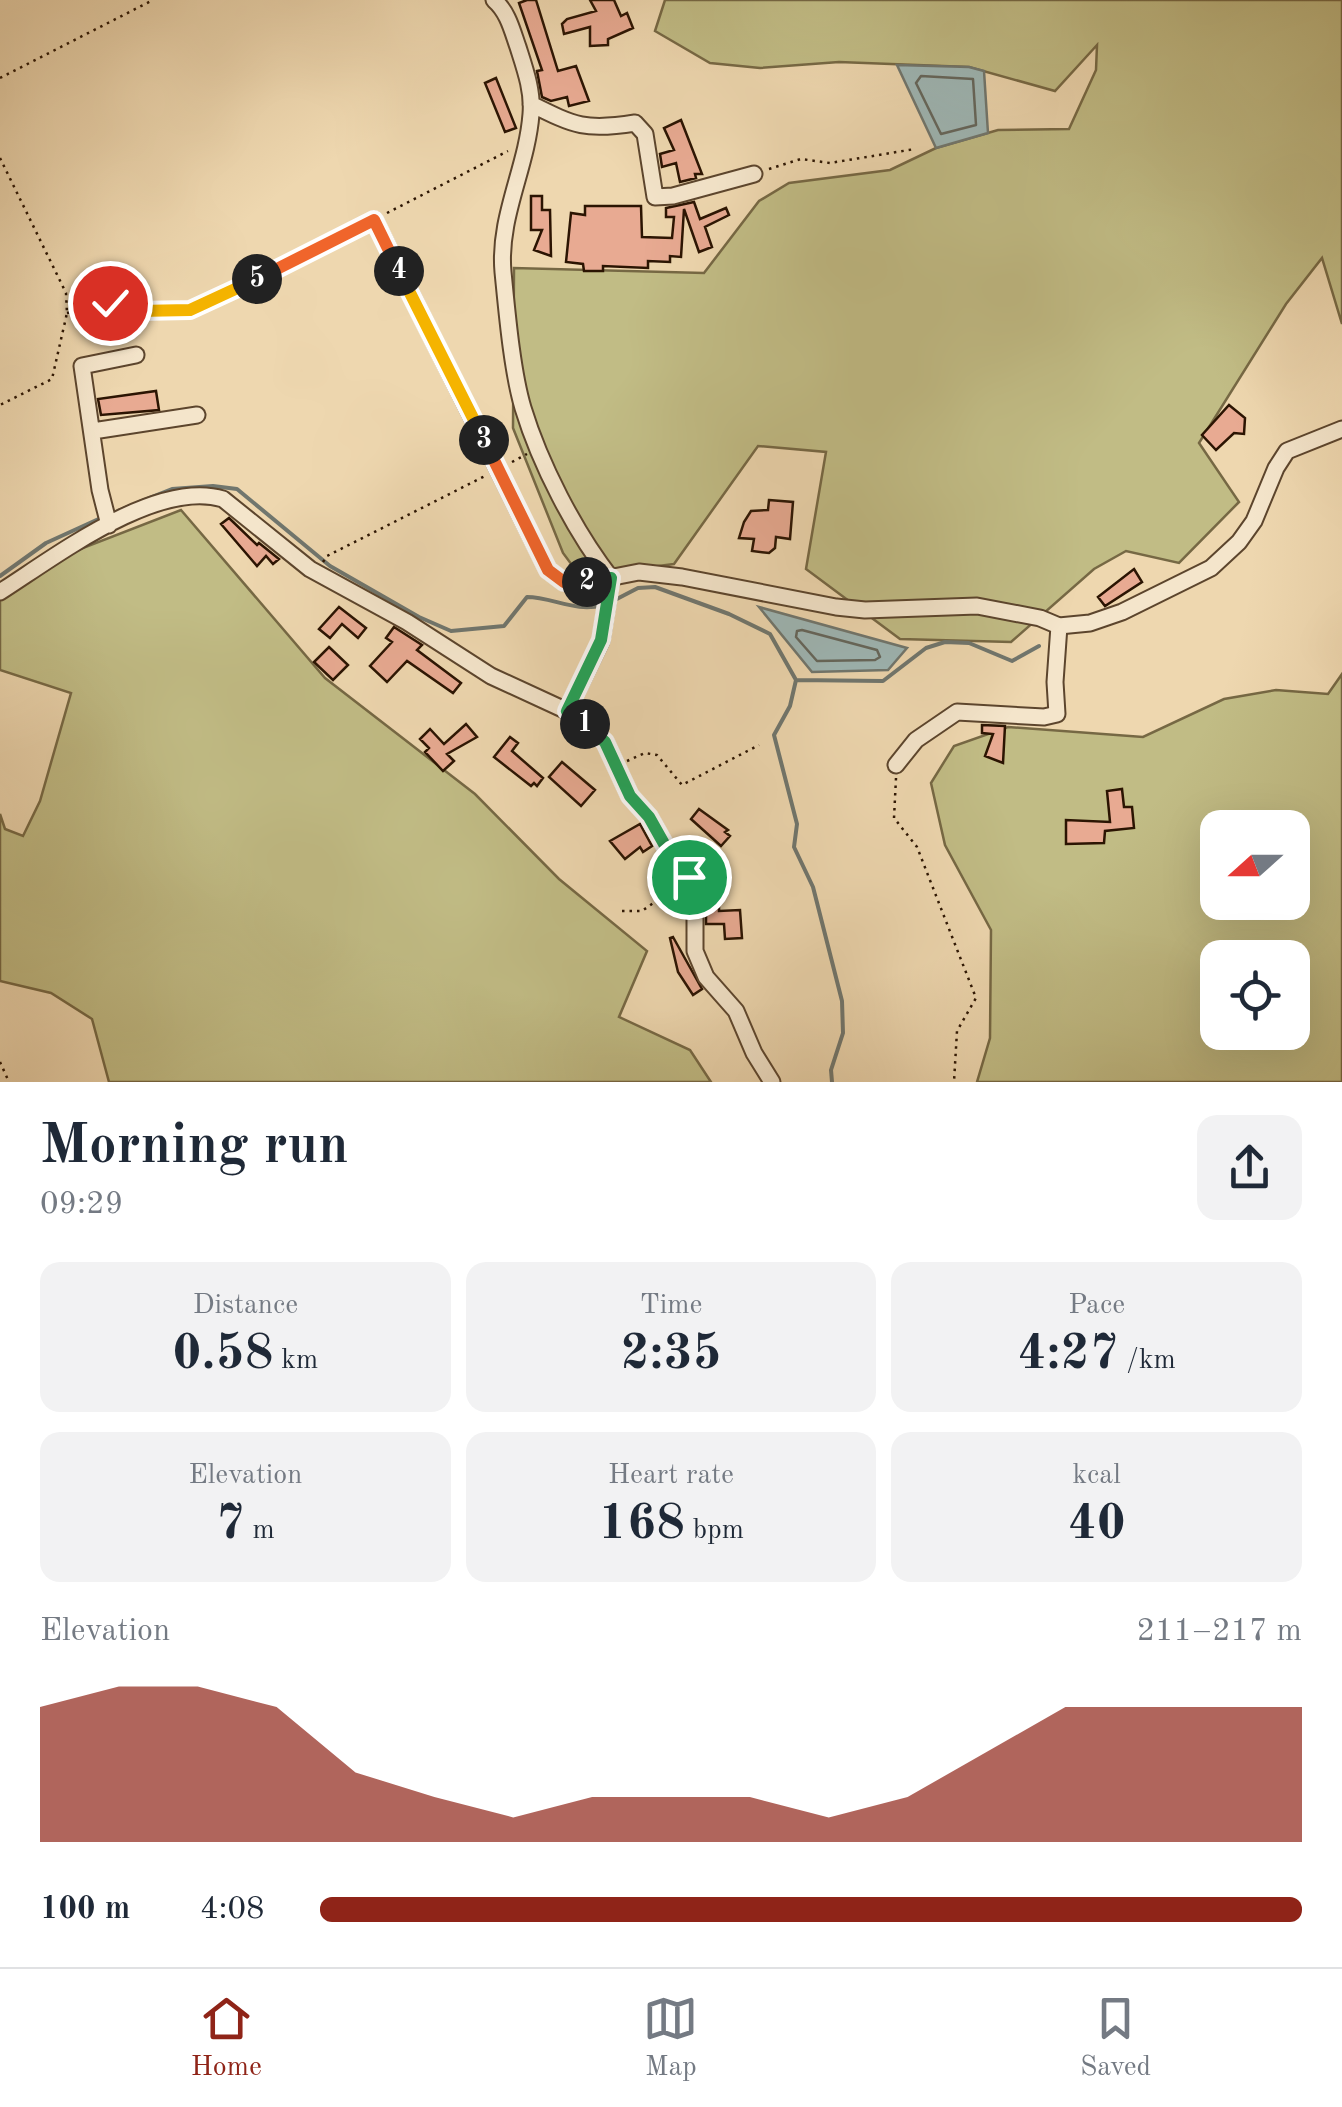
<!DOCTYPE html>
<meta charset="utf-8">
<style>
body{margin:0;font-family:"Old Standard TT",serif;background:#f2f2f3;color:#1f2937;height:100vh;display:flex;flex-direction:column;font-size:38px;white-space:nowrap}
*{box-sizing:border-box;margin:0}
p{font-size:32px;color:#747a83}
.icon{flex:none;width:55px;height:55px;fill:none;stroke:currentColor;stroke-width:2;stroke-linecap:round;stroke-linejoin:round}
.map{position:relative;height:1082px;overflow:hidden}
.details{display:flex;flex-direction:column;background:#fff;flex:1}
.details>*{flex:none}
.needle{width:65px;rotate:249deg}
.buttons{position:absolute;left:1200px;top:810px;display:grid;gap:20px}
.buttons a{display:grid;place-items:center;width:110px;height:110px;border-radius:20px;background:#fff;box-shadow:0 10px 40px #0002;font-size:50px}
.pin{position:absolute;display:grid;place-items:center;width:85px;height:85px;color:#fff;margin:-42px;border:5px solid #fff;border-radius:50%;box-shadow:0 2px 10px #0007}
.km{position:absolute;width:50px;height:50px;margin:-25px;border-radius:50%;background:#222;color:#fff;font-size:28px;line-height:50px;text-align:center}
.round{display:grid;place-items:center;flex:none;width:105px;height:105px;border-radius:20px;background:#f2f2f3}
.headline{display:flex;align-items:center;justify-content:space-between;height:170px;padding:0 40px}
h1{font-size:55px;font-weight:700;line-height:75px}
.metrics{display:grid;grid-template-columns:repeat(3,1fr);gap:15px;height:170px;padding:10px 40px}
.metrics div{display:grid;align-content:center;border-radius:20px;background:#f2f2f3;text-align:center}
.metrics b{font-size:50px;font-weight:700}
.metrics small{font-size:28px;font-weight:400}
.metrics p{font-size:28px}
.chart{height:280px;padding:20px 40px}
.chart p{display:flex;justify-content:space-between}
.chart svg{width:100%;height:180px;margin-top:10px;fill:#8f2418;opacity:.7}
ul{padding:0 40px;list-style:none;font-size:32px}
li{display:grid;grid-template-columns:160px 120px 1fr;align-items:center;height:75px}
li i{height:25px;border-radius:12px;background:#8f2418}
.tab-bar{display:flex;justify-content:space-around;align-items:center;height:140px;border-top:2px solid #e0e1e3;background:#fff;font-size:28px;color:#747a83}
.tab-bar a{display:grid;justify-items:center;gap:5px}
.tab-bar .active{color:#8f2418}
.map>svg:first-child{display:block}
.green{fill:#c1bc85;stroke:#766844;stroke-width:2.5;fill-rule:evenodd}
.water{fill:#9eb7b6;stroke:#70766e;stroke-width:2.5}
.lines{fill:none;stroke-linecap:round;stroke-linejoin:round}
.shore{stroke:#64665c;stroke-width:2.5}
.stream{stroke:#70766e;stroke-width:4}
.building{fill:#e8aa92;stroke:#2b1402;stroke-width:2.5}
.minor-casing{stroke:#5c452d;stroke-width:19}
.path{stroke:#2b1402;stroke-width:2.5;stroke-dasharray:2.5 5;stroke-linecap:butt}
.minor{stroke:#f4e5cb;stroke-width:15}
.split-1-casing{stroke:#fff;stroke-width:20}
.split-2-casing{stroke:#fff;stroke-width:20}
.split-3-casing{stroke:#fff;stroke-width:20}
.split-4-casing{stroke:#fff;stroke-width:20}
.split-5-casing{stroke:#fff;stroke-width:20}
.split-6-casing{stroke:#fff;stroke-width:20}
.split-1{stroke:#22a559;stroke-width:12}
.split-2{stroke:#22a559;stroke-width:12}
.split-3{stroke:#f0652b;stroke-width:12}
.split-4{stroke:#f5b400;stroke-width:12}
.split-5{stroke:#f0652b;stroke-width:12}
.split-6{stroke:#f5b400;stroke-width:12}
</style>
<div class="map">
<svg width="1342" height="1082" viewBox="0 0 1342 1082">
<rect width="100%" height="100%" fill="#eed7af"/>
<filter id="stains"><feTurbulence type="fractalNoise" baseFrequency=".002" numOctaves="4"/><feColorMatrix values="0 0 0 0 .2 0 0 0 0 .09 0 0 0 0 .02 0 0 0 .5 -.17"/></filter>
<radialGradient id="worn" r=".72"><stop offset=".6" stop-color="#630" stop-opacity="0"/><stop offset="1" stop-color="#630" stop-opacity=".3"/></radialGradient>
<!-- green -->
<path class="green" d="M 665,0 L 1342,0 L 1342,324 L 1322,258 L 1286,304 L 1199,443 L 1239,502 L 1179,563 L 1126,551 L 1094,569 L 1011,642 L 900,639 L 806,569 L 826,452 L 758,446 L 674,564 L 580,576 L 563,553 L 513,428 L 514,268 L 704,273 L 759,201 L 789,183 L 890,170 L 936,148 L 998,130 L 1069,129 L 1096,70 L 1097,45 L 1055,91 L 969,67 L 839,62 L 760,68 L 710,63 L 655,31 Z
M 181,510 L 325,678 L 475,794 L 559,879 L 647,951 L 619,1017 L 690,1050 L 711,1082 L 109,1082 L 92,1019 L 51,993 L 0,981 L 0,814 L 5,829 L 23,836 L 40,801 L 71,693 L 0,670 L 0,588 L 13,575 Z
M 1342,674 L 1342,1082 L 977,1082 L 990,1038 L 991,930 L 945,845 L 931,783 L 954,746 L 1008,727 L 1143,737 L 1224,699 L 1276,690 L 1328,694 ZM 1218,828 L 1292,828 L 1292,902 L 1218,902 ZM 1218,958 L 1292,958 L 1292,1032 L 1218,1032 Z"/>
<!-- water -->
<path class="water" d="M 897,65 L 969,67 L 984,71 L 988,133 L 936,148 Z
M 759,607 L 907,648 L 888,670 L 812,672 Z"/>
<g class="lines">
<!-- shore -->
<path class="shore" d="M 921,76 L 973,79 L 976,125 L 941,134 L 916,83 Z
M 802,630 L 877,650 L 880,657 L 875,660 L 817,661 L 796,637 L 797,631 Z"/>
<!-- stream -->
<path class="stream" d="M 139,502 L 172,489 L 213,486 L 237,489 L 330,566 L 419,617 L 451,631 L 504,626 L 527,597 C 552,597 577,613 602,605
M 111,514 L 130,506
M 0,576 L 46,543 L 103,517
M 611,602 L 638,588 L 655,587 L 729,614 L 770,634 L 796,680 L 790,706 L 774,735 L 797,824 L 794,847 L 813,887 L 842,1001 L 843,1033 L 831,1070 L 832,1082
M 796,680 L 883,681 L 926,648 L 945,642 L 969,643 L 1012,661 L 1039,646"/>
</g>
<!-- building -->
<path class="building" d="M 527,0 L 536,0 L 558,71 L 576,66 L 589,101 L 569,106 L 567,97 L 551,101 L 542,97 L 537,71 L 542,70 L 519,3 Z
M 590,0 L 614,0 L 621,16 L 627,13 L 633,28 L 608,39 L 608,45 L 590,46 L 590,27 L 564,34 L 562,24 L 567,19 L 596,11 Z
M 496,78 L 516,128 L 505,132 L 485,83 Z
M 681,120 L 702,174 L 695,174 L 696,178 L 680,182 L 676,163 L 662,167 L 660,154 L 674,150 L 664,128 Z
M 531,196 L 542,196 L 542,210 L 550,210 L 551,256 L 534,250 L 542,230 L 531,230 Z
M 694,202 L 700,219 L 726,208 L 729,215 L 705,227 L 712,247 L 699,252 L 684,209 L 681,257 L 670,256 L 670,262 L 648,261 L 648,268 L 603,266 L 603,271 L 584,271 L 583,264 L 566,262 L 571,213 L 585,215 L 585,206 L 641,206 L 642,237 L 672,238 L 674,217 L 666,217 L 666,208 Z
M 156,391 L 159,410 L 101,415 L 98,399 Z
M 1229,405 L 1245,418 L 1244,434 L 1234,433 L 1216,450 L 1202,435 Z
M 769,500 L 793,502 L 790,539 L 776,537 L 775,548 L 769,553 L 752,551 L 754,539 L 739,538 L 744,522 L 751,511 L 768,510 Z
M 229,518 L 257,545 L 259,543 L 279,559 L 273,564 L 266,556 L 257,566 L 221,524 Z
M 1134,569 L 1142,582 L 1105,606 L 1098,597 Z
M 339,607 L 366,628 L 358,638 L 342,624 L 330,638 L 319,629 Z
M 394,627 L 422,645 L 417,650 L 461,683 L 453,693 L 407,661 L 387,682 L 370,666 L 392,642 L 386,638 Z
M 329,647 L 348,665 L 333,680 L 314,662 Z
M 466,724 L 477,737 L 447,754 L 454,761 L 443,771 L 425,752 L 429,748 L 420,739 L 430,729 L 444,744 Z
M 982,725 L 1005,726 L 1003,763 L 985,756 L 993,734 L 982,733 Z
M 510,737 L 518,743 L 512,751 L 543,778 L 537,786 L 534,783 L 531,786 L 494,757 Z
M 562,762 L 595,790 L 581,806 L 549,777 Z
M 1122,789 L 1124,807 L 1132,807 L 1134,828 L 1105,831 L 1104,843 L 1066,844 L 1066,820 L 1110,822 L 1107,791 Z
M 699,809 L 728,830 L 725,832 L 730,836 L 721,846 L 691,819 Z
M 640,824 L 652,846 L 643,852 L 640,847 L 625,859 L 610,841 Z
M 692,839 L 708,861 L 703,866 L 725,863 L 727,880 L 719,880 L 719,911 L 740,910 L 742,938 L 725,939 L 724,924 L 706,924 L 706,895 L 713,895 L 679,848 Z
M 673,937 L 702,989 L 693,995 L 678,972 L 670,938 Z"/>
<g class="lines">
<!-- minor casing -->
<g class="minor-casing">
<path id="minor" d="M 494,0 C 508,12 512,30 518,47 C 525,69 533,91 531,114 C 527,168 498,217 503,272 C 507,312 512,371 523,408 C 540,464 575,532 611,578 L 601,641 L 567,711
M 531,104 C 575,126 586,131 635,123 L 645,134 L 655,197 L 673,196 L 754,174
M 374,220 L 548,570 L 564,582 L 588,582 L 639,572 L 682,577 L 836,607 L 865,610 L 977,606 L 1040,618 L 1059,626 L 1090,623 L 1122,612 L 1211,568 L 1239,542 L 1254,521 L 1276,468 L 1287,451 L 1342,429
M 93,431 L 197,415
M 109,525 L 100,490 L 82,366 L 136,355
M 0,592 C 55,557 156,479 223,499 L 310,569 L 407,622 L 491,676 L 567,711 L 605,742 L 630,796 L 649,817 L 672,858 L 695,885 L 695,951 L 706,977 L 736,1011 L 754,1053 L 772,1082
M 896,765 L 916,740 L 957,712 L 1044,717 L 1057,714 L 1055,682 L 1059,626"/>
</g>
<!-- path -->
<path class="path" d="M 0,78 L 153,0
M 0,158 L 66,293 L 67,313 L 52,379 L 0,405
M 769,169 L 801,159 L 830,163 L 915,149
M 387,213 L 508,151
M 67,313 L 110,303 L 138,311 L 190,310 L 362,226
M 512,462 L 527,454
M 323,562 L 327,556 L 487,475
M 627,761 L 645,753 L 657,755 L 682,785 L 759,745
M 896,778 L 894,818 L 917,847 L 976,998 L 957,1031 L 954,1082
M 622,911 L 642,911 L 676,887
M 0,1062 L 9,1082"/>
<!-- minor -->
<use href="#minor" class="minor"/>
</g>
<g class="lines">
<!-- split-1 casing -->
<g class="split-1-casing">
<path id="split-1" d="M 585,724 L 605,742 L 630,796 L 649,817 L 672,858 L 689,877"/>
</g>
<!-- split-2 casing -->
<g class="split-2-casing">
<path id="split-2" d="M 585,724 L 567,711 L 601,640 L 611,578 L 587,582"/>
</g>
<!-- split-3 casing -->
<g class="split-3-casing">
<path id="split-3" d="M 484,440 L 548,570 L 564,582 L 587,582"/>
</g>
<!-- split-4 casing -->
<g class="split-4-casing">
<path id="split-4" d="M 399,271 L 484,440"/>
</g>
<!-- split-5 casing -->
<g class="split-5-casing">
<path id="split-5" d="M 257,279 L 374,220 L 399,271"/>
</g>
<!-- split-6 casing -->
<g class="split-6-casing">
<path id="split-6" d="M 110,303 L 138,311 L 190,310 L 257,279"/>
</g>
<!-- split-1 -->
<use href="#split-1" class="split-1"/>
<!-- split-2 -->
<use href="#split-2" class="split-2"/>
<!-- split-3 -->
<use href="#split-3" class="split-3"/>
<!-- split-4 -->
<use href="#split-4" class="split-4"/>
<!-- split-5 -->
<use href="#split-5" class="split-5"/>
<!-- split-6 -->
<use href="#split-6" class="split-6"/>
</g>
<rect width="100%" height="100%" filter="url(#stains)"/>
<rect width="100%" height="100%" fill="url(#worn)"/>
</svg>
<div class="buttons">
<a><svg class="needle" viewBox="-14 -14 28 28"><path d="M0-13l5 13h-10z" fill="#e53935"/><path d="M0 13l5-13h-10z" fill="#747a83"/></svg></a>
<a><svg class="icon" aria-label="locate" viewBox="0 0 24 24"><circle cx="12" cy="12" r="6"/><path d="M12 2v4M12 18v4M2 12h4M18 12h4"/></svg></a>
</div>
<div class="pin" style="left:689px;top:877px;background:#1e9e55"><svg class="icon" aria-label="arrive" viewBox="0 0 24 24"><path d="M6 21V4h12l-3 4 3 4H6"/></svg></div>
<div class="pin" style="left:110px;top:303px;background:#d93025"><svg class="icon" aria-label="check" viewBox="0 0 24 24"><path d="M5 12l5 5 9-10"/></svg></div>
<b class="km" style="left:585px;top:724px">1</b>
<b class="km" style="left:587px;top:582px">2</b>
<b class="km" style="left:484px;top:440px">3</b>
<b class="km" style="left:399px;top:271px">4</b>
<b class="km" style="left:257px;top:279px">5</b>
</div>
<section class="details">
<div class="headline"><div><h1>Morning run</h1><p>09:29</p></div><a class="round"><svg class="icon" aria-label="share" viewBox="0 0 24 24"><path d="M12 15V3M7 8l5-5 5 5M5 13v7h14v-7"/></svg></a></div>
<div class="metrics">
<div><p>Distance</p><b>0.58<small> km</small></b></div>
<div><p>Time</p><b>2:35</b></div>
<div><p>Pace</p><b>4:27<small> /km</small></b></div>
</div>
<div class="metrics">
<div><p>Elevation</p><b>7<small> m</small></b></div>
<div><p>Heart rate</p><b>168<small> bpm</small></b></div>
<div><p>kcal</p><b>40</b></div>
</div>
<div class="chart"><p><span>Elevation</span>211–217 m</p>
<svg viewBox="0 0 160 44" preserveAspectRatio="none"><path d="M0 44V11L10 6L20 6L30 11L40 27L50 33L60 38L70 33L80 33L90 33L100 38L110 33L120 22L130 11L140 11L150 11L160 11V44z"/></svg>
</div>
<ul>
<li><b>100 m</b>4:08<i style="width:100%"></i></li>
</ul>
</section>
<nav class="tab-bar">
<a class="active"><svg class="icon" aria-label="home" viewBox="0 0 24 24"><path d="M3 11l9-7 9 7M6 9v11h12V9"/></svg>Home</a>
<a><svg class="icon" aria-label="map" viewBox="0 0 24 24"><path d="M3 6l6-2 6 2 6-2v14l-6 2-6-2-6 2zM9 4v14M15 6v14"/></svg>Map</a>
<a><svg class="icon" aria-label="saved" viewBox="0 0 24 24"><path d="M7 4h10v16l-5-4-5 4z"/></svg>Saved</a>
</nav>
